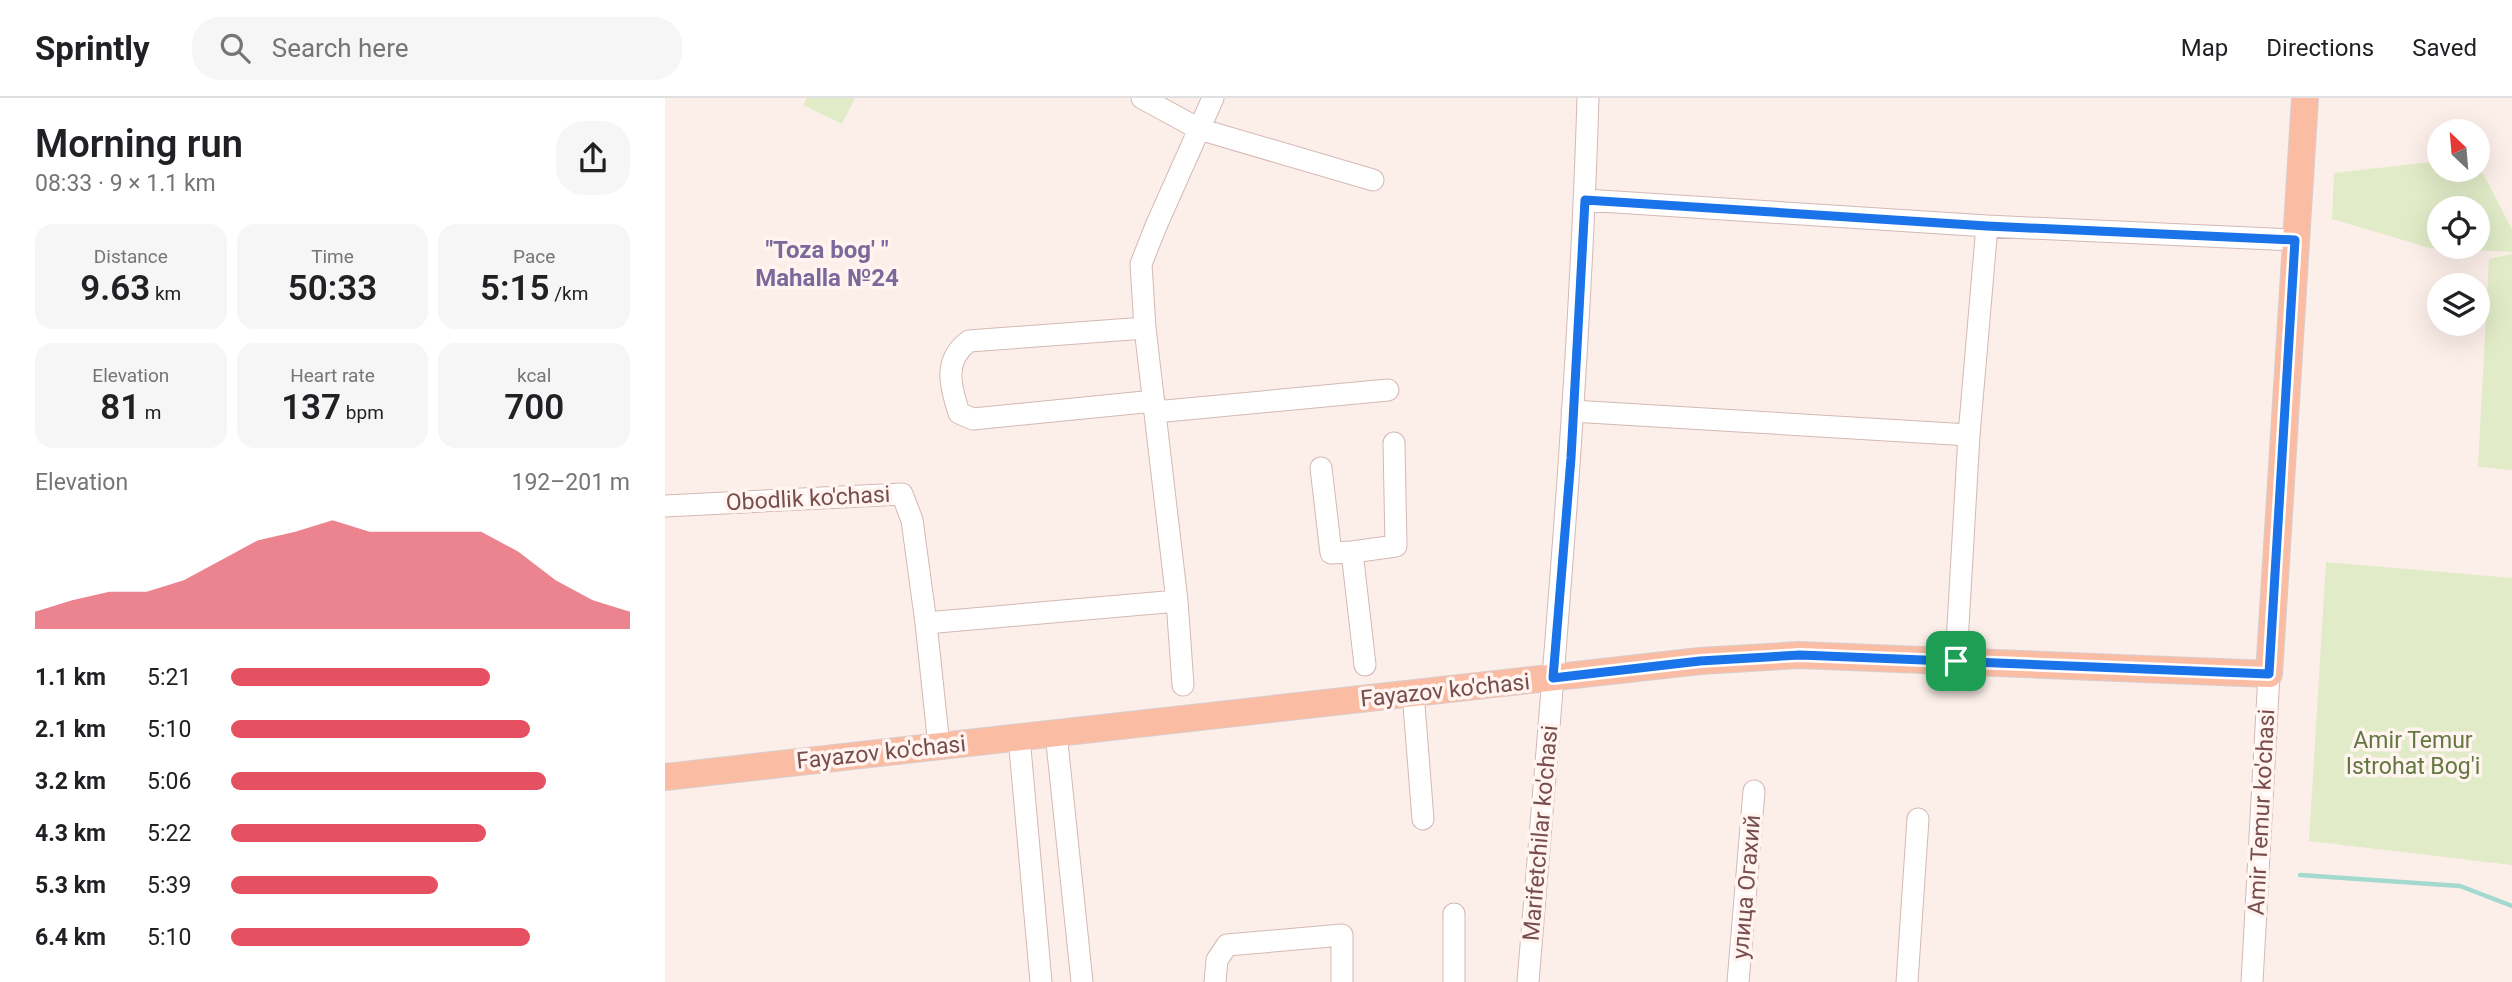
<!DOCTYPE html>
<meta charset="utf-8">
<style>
body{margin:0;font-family:Roboto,sans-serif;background:#f6f6f6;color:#202124;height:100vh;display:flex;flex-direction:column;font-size:26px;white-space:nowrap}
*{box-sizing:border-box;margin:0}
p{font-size:23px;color:#757577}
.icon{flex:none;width:38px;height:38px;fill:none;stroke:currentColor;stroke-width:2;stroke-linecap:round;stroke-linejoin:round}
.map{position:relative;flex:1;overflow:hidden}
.details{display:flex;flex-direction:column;background:#fff;width:665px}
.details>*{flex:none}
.needle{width:46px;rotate:334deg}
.fabs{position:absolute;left:1762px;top:21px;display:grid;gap:14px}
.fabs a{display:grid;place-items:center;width:63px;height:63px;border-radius:50%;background:#fff;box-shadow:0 7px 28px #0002;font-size:35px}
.pin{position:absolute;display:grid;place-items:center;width:60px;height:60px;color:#fff;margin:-30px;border-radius:14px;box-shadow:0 4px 10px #0006}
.round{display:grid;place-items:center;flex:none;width:74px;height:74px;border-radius:28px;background:#f6f6f6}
.head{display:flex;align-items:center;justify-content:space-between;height:119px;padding:0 35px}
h1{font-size:38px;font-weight:600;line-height:52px}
.figures{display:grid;grid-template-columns:repeat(3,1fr);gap:10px;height:119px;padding:7px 35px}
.figures div{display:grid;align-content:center;border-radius:18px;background:#f6f6f6;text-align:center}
.figures b{font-size:35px;font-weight:600}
.figures small{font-size:19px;font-weight:400}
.figures p{font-size:19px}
.chart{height:196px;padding:14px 35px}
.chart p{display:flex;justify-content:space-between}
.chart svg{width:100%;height:126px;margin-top:7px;fill:#e55160;opacity:.7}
ul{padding:0 35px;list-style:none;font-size:23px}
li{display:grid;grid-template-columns:112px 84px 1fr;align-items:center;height:52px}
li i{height:18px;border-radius:9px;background:#e55160}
header{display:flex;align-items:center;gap:42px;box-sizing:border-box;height:98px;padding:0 35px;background:#fff;border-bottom:2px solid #e0e0e0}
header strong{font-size:33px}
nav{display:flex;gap:38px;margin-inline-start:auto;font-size:24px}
.search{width:490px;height:63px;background:#f6f6f6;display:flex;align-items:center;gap:18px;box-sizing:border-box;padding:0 24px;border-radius:28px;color:#757577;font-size:26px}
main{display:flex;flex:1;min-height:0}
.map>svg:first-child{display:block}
.green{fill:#e1ebc7;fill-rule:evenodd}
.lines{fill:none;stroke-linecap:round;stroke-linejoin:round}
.stream{stroke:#a4d9cf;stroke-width:4.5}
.minor-casing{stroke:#d4b8b4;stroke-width:23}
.major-casing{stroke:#d9cdcd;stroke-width:28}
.minor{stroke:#fff;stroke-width:21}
.major{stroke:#fabda4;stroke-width:26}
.route-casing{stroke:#fff;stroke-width:14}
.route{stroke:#1a73e8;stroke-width:9}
.labels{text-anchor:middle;stroke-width:7;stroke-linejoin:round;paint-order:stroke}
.street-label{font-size:23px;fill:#784e4d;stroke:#fff4f0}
.park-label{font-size:23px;fill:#637741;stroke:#fff4f0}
.neighbourhood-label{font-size:24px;font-weight:bold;fill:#7a699a;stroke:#fff4f0}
</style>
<header>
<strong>Sprintly</strong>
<div class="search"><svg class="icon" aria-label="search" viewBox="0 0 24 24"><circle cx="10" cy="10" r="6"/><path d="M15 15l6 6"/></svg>Search here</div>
<nav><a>Map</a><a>Directions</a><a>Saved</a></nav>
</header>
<main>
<section class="details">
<div class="head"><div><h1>Morning run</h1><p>08:33 · 9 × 1.1 km</p></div><a class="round"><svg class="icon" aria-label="share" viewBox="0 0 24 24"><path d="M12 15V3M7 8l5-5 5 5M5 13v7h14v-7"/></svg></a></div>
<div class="figures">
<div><p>Distance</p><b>9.63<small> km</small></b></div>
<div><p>Time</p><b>50:33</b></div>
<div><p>Pace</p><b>5:15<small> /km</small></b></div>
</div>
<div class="figures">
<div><p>Elevation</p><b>81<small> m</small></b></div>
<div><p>Heart rate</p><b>137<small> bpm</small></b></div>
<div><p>kcal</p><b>700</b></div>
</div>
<div class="chart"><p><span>Elevation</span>192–201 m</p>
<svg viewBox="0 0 160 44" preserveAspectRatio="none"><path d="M0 44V38L10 34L20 31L30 31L40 27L50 20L60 13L70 10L80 6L90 10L100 10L110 10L120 10L130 17L140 27L150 34L160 38V44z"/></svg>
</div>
<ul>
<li><b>1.1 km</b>5:21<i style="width:65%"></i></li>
<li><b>2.1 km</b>5:10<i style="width:75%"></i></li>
<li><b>3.2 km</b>5:06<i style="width:79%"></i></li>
<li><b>4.3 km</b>5:22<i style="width:64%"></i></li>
<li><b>5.3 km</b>5:39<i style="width:52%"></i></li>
<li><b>6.4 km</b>5:10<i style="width:75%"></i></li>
</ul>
</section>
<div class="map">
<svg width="1847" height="884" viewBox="0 0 1847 884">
<rect width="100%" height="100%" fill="#fcefea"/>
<!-- green -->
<path class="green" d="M 142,0 L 190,0 L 177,26 L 138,7 Z
M 1774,63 L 1774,72 L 1813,72 L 1813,66 L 1847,131 L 1847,154 L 1765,150 L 1667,121 L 1669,75 ZM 1813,110 L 1813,149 L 1774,149 L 1774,110 Z
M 1847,156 L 1847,372 L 1813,369 L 1824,161 Z
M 1661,464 L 1847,480 L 1847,767 L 1644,743 Z"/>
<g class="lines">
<!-- stream -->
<path class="stream" d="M 1635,777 L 1795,788 L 1847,808"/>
<!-- minor casing -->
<g class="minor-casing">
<path id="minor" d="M 477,0 L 534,31 L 708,82
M 920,102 L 1322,128 L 1630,142
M 480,230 L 304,243 C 278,262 285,287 294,315 L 308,321 L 489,303
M 907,313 L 1304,337
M 490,314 L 723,292
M 656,370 L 666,455 L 687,454
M 0,408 L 237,396 L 247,422 L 261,525 L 274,648
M 261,525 L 512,503
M 1291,563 L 1304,337 L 1322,128
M 700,567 L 687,454 L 731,448 L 729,345
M 518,587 L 512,503 L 480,230 L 476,166 L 491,128 L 548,0
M 748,595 L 758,721
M 391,635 L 417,884
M 354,639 L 376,884
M 550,884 L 552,862 L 562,847 L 677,837 L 677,884
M 789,884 L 789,816
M 863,884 C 887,590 914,295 923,0
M 1073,884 L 1089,693
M 1242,884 L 1253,721
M 1587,884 L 1604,576"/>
</g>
<!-- major casing -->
<g class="major-casing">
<path id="major" d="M 0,679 L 1035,563 L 1134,557 L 1604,576 L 1640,0"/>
</g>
<!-- minor -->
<use href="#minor" class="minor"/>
<!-- major -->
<use href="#major" class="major"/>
</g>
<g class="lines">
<!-- route casing -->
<g class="route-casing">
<path id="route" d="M 920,102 L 1322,128 L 1630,142 L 1604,576 L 1135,557 L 1035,563 L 888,580 L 906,360 Z"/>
</g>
<!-- route -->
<use href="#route" class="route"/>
</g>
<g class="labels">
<!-- street labels -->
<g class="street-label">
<text transform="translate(143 400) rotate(-3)" y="8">Obodlik ko'chasi</text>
<text transform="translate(780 592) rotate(-6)" y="8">Fayazov ko'chasi</text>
<text transform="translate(216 654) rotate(-6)" y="8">Fayazov ko'chasi</text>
<text transform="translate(1596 714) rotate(-87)" y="8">Amir Temur ko'chasi</text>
<text transform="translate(875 735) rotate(-85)" y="8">Marifetchilar ko'chasi</text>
<text transform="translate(1081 789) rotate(-85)" y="8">улица Огахий</text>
</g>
<!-- park labels -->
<g class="park-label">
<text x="1748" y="650">Amir Temur<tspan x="1748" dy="26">Istrohat Bog'i</tspan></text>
</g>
<!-- neighbourhood labels -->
<g class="neighbourhood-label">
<text x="162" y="160">"Toza bog' "<tspan x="162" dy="28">Mahalla №24</tspan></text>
</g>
</g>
</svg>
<div class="fabs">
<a><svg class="needle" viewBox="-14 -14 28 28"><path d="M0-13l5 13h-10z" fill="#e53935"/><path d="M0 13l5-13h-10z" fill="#757577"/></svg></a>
<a><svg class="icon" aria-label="locate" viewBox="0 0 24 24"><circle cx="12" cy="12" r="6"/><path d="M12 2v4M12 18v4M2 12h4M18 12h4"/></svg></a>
<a><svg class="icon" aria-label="layers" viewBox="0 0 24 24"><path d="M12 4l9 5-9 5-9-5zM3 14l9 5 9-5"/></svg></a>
</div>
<div class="pin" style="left:1291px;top:563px;background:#1e9e55"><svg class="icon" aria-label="arrive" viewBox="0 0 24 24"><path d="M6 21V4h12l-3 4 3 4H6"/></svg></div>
</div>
</main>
